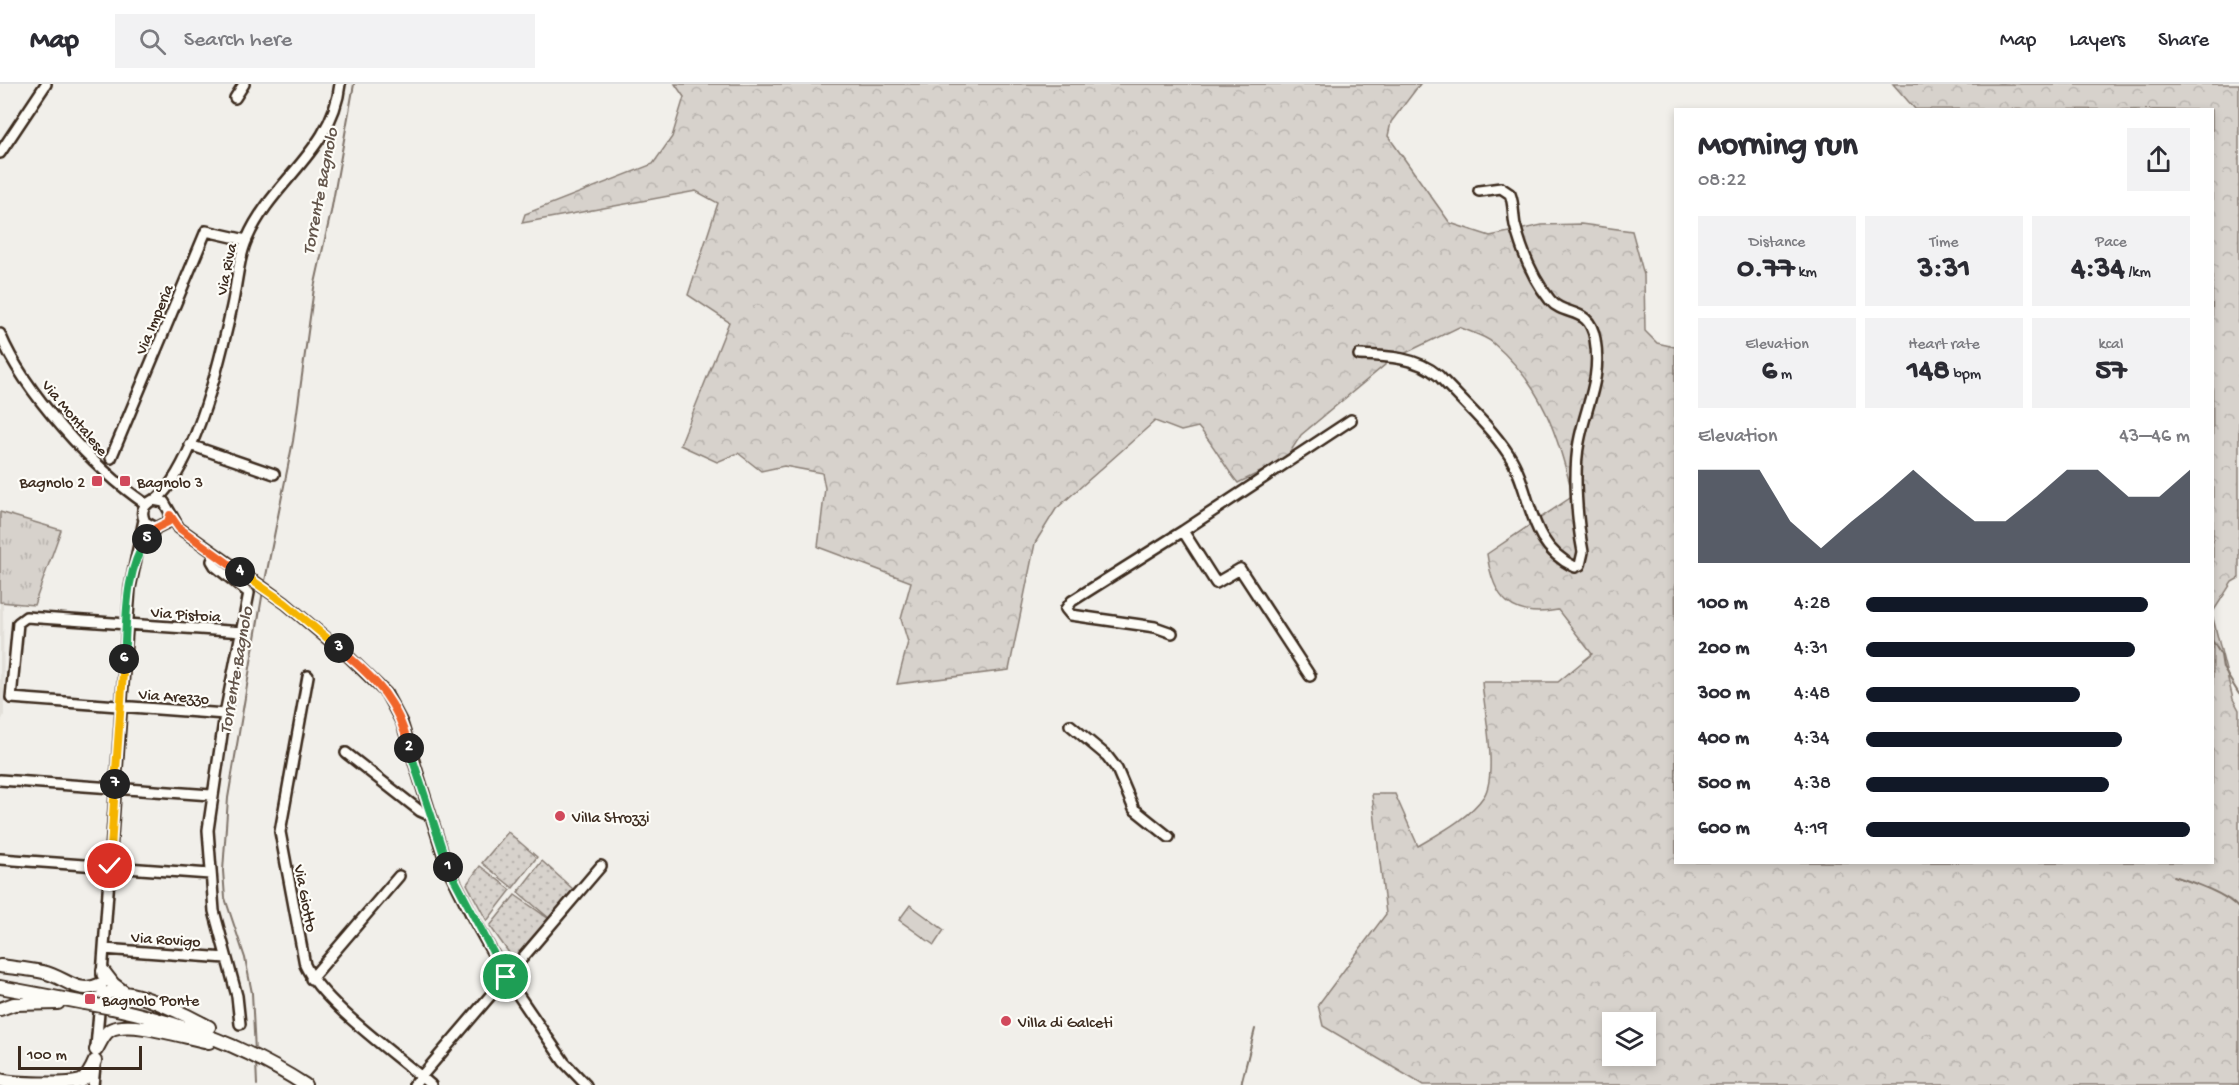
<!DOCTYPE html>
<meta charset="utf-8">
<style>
body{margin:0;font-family:"Gochi Hand",sans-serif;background:#f2f2f3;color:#2b2b33;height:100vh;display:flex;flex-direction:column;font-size:22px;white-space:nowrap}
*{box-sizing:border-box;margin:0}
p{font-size:20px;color:#7c7c81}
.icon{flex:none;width:33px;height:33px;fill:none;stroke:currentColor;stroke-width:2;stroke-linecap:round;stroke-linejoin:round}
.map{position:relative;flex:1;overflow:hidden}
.details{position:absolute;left:1674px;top:24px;width:540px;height:756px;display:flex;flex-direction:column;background:#fff;border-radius:0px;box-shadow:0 3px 9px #0003}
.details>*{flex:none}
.buttons{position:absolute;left:1602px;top:928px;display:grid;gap:12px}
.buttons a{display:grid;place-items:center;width:54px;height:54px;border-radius:0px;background:#fff;box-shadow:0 3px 9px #0003;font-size:30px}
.scale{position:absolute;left:18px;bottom:15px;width:124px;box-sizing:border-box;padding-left:6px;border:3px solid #3b2a1e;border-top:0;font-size:16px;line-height:21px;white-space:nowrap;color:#3b2a1e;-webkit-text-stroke:4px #fdfcf7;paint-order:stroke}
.pin{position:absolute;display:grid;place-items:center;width:51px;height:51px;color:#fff;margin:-26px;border:3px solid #fff;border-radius:50%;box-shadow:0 2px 6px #0007}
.km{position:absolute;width:30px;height:30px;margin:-15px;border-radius:50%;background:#222;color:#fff;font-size:16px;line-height:30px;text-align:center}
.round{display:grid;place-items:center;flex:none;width:63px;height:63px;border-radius:0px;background:#f2f2f3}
.overview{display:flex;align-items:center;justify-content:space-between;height:102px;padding:0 24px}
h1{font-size:33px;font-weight:800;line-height:45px}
.stats{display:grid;grid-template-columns:repeat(3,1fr);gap:9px;height:102px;padding:6px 24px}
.stats div{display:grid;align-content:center;border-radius:0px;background:#f2f2f3;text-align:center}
.stats b{font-size:30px;font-weight:800}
.stats small{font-size:16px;font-weight:400}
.stats p{font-size:16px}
.chart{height:168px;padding:12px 24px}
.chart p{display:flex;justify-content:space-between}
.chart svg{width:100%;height:108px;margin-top:6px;fill:#111827;opacity:.7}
ul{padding:0 24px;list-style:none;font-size:20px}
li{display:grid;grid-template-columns:96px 72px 1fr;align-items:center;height:45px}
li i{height:15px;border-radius:8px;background:#111827}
header{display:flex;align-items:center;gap:36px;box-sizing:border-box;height:84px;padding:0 30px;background:#fff;border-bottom:2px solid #e1e1e2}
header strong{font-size:28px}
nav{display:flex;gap:33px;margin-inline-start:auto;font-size:21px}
.search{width:420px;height:54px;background:#f2f2f3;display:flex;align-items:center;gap:15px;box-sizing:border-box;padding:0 21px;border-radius:0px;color:#7c7c81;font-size:22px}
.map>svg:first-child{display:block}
.built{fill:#e3e0da}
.grass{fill:url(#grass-tufts);stroke:#897e75;stroke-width:1.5}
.forest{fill:url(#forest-crowns);stroke:#897e75;stroke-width:1.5;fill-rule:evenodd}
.garden{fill:url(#garden-dots);stroke:#897e75;stroke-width:1.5}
.pitch{fill:#d7d2cc;stroke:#897e75;stroke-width:1.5}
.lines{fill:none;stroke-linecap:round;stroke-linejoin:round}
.stream{stroke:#80746b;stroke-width:2}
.minor-casing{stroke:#3b2a1e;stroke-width:14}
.major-casing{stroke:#3b2a1e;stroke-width:16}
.minor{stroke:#fdfcf7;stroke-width:9}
.major{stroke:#fdfcf7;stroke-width:12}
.major-bridge-casing{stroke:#3b2a1e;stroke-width:16;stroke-linecap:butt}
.major-bridge{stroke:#fdfcf7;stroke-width:12}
.split-1-casing{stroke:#fff;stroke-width:12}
.split-2-casing{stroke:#fff;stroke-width:12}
.split-3-casing{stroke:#fff;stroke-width:12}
.split-4-casing{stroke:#fff;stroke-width:12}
.split-5-casing{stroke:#fff;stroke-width:12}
.split-6-casing{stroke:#fff;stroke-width:12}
.split-7-casing{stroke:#fff;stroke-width:12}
.split-8-casing{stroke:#fff;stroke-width:12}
.split-1{stroke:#22a559;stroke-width:8}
.split-2{stroke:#22a559;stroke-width:8}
.split-3{stroke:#f0652b;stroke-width:8}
.split-4{stroke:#f5b400;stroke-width:8}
.split-5{stroke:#f0652b;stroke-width:8}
.split-6{stroke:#22a559;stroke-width:8}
.split-7{stroke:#f5b400;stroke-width:8}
.split-8{stroke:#f5b400;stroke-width:8}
.poi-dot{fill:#d1495b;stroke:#fdfcf7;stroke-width:2}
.labels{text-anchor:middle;stroke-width:4.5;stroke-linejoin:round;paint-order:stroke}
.street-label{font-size:16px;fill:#3b2a1e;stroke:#fdfcf7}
.poi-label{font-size:16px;fill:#3b2a1e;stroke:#fdfcf7;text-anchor:start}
.water-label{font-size:18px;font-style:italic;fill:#63554b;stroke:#fdfcf7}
</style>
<header>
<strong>Map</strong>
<div class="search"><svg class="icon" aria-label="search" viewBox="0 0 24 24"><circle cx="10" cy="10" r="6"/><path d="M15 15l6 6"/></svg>Search here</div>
<nav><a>Map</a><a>Layers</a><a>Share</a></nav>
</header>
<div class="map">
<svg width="2239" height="1001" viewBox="0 0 2239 1001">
<defs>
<pattern id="grass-tufts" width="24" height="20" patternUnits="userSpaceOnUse" patternTransform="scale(1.5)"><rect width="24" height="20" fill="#d7d2cc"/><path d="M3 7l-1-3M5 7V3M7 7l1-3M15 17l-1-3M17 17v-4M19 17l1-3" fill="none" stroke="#b9b4af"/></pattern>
<pattern id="forest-crowns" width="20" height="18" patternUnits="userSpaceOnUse" patternTransform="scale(1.5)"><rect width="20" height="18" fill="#d7d2cc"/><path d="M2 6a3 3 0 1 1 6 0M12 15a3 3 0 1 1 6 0" fill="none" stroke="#b9b4af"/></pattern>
<pattern id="garden-dots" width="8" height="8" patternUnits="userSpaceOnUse" patternTransform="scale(1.5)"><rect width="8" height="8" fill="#d7d2cc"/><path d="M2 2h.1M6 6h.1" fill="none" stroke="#b9b4af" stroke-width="1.8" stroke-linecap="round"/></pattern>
</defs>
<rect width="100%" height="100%" fill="#f1efea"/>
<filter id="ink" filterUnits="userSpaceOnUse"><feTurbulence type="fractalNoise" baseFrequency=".0167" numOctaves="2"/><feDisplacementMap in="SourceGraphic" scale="12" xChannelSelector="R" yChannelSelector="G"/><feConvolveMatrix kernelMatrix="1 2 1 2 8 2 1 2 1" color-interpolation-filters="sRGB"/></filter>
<g filter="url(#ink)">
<!-- built -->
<path class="built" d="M 0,518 L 3,519 L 4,631 L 0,640 Z"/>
<!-- grass -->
<path class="grass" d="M 0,428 L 61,446 L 34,521 L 0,518 Z"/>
<!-- forest -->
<path class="forest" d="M 675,0 L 1420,0 L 1391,38 L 1388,52 L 1450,139 L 1490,152 L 1542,141 L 1581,140 L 1632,147 L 1644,191 L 1645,247 L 1657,259 L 1675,263 L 1676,778 L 2212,778 L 2213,534 L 2233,615 L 2239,626 L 2239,1001 L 1423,1001 L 1323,942 L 1318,921 L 1386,830 L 1372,710 L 1395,710 L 1418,762 C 1440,749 1469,734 1484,712 C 1498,690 1484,625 1482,598 L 1558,598 L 1592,570 L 1558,526 C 1511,535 1493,515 1487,470 L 1573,412 C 1557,350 1543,302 1493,259 C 1484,251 1469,248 1459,243 L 1391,276 L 1301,351 L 1285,376 L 1238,399 C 1223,381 1214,360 1198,343 L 1181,347 L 1155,337 L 1056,425 L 1035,459 L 1009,586 L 897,600 L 908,558 L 901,535 L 911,498 L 818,463 L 825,404 L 822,389 L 784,382 L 761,387 L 738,369 L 717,378 L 680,361 L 729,238 L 688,211 L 718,119 L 696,107 L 522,139 L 525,130 L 653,80 L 672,53 L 684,13 ZM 1612,939 L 1646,939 L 1646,972 L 1612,972 Z
M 1893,0 L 2239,0 L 2239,494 L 2232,498 L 2213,528 L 2212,26 L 1915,25 Z"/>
<!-- garden -->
<path class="garden" d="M 508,748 L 537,773 L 513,804 L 482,779 Z
M 542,777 L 574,806 L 549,834 L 518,808 Z
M 480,782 L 511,806 L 487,837 L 467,800 Z
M 515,811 L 549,835 L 514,876 L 490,842 Z"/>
<!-- pitch -->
<path class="pitch" d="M 910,821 L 944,846 L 934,861 L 899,836 Z"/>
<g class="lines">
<!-- stream -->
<path class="stream" d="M 264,502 L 293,357 L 314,204 L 331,128 L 354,0
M 2212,556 L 2221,571 L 2223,584 L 2239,610
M 2174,792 C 2192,798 2228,810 2239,825
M 255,968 L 252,909 L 245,874 L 225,814 L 223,787 L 228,714 L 263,507
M 256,977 L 257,1001
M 1241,1001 L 1255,945"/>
<!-- minor casing -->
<g class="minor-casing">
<path id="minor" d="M 235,14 L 244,0
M 0,69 L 46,0
M 0,250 C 24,308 94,385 146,420
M 1359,271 C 1387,272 1417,273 1439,292 C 1462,317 1490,342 1509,371 C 1533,408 1526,460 1575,483 L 1580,481 L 1583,468 C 1577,437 1573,389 1579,358 C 1586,320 1602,296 1595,255 C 1589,221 1565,234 1550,216 C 1532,194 1522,168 1515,141 C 1513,131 1514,120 1510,110 L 1501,104 L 1479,107
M 190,361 L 274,390
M 111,374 L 206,147 L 246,156
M 156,416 C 196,381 221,273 232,222 C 237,200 238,174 247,155 C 271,98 333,66 340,0
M 170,431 L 168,438 L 156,444 L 145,438 C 140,428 143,421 153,416 L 164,418 L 179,444 L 285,519 L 350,574 L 386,609 L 402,639 L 446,780 L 473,834 L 506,893 L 564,978 L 586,1001
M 1183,447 L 1351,336
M 137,469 L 156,444
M 215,471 L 212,477 L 215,482 L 249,509 L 225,630 L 208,746 L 214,827 L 237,912 L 240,940
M 1172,549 L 1155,543 L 1071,531 L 1066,525 L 1072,517 L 1183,447 L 1216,499 L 1240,485 L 1310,592
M 308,592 L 280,748 L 305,881 C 323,920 397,971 431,1001
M 225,630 L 11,614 L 18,539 L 26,533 L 243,548
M 1070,641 L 1107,672 L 1117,685 L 1134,725 L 1169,753
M 346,669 L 420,727 L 429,731
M 0,696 L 211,711
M 0,775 L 210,790
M 104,865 L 226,874
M 102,891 L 130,504 L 144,436
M 311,895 L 399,792
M 96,963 L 100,917
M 93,1001 L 95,982
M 414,1001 L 601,782"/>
</g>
<!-- major casing -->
<g class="major-casing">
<path id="major" d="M 0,882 C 14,884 29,885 43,888 C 66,893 77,912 101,900
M 103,887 L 113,900 L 125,909
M 0,903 L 85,919
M 100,914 C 105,910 110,907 117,908 C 142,909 187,931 209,943
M 112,924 C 182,939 245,962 305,1001
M 0,925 L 14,920 L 58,919
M 96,966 C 100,960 103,950 110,946 C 130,935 186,954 209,958
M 0,996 C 15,1000 68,1001 81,997 C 88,993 92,984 95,977"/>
</g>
<!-- minor -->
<use href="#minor" class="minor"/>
<!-- major -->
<use href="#major" class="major"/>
<!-- major-bridge casing -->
<g class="major-bridge-casing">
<path id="major-bridge" d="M 85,919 L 112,924"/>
</g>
<!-- major-bridge -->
<use href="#major-bridge" class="major-bridge"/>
</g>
</g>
<g class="lines" filter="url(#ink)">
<!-- split-1 casing -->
<g class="split-1-casing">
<path id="split-1" d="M 448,783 L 506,893"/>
</g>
<!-- split-2 casing -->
<g class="split-2-casing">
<path id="split-2" d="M 409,664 L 448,783"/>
</g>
<!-- split-3 casing -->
<g class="split-3-casing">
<path id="split-3" d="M 339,564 C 376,597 397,614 409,664"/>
</g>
<!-- split-4 casing -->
<g class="split-4-casing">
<path id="split-4" d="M 240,488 L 285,519 L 339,564"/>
</g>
<!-- split-5 casing -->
<g class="split-5-casing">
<path id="split-5" d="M 147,455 L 156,444 L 168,438 L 170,431 L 179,444 L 240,488"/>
</g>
<!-- split-6 casing -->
<g class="split-6-casing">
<path id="split-6" d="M 124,575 C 127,536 124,488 147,455"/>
</g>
<!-- split-7 casing -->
<g class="split-7-casing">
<path id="split-7" d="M 115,700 L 124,575"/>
</g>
<!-- split-8 casing -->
<g class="split-8-casing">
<path id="split-8" d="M 110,782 L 115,700"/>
</g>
<!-- split-1 -->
<use href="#split-1" class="split-1"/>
<!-- split-2 -->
<use href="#split-2" class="split-2"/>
<!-- split-3 -->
<use href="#split-3" class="split-3"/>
<!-- split-4 -->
<use href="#split-4" class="split-4"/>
<!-- split-5 -->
<use href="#split-5" class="split-5"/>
<!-- split-6 -->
<use href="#split-6" class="split-6"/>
<!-- split-7 -->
<use href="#split-7" class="split-7"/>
<!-- split-8 -->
<use href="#split-8" class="split-8"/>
</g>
<!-- markers -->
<g class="poi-dot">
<rect x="91" y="391" width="12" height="12" rx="3"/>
<rect x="119" y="391" width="12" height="12" rx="3"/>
<circle cx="560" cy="732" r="6"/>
<rect x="84" y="909" width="12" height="12" rx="3"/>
<circle cx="1006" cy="937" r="6"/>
</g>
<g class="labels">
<!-- street labels -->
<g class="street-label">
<text transform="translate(225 185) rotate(-78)" y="6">Via Riva</text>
<text transform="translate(153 235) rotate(-67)" y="6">Via Imperia</text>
<text transform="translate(76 333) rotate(50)" y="6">Via Montalese</text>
<text transform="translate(186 529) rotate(4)" y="6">Via Pistoia</text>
<text transform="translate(174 611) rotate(4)" y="6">Via Arezzo</text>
<text transform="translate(307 814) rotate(79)" y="6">Via Giotto</text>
<text transform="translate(166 854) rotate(4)" y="6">Via Rovigo</text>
</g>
<!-- poi labels -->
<g class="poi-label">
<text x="85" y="403" text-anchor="end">Bagnolo 2</text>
<text x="137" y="403">Bagnolo 3</text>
<text x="572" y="738">Villa Strozzi</text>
<text x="102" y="921">Bagnolo Ponte</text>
<text x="1018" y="943">Villa di Galceti</text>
</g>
<!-- water labels -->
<g class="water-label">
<text transform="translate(319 107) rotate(-79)" y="6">Torrente Bagnolo</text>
<text transform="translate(235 586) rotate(-80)" y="6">Torrente Bagnolo</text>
</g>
</g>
</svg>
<div class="buttons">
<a><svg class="icon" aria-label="layers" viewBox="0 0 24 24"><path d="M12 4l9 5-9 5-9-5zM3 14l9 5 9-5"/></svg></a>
</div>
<div class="scale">100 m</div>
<div class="pin" style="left:506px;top:893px;background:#1e9e55"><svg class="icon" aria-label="arrive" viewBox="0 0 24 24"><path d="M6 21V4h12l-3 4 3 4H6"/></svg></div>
<div class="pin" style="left:110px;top:782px;background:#d93025"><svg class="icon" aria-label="check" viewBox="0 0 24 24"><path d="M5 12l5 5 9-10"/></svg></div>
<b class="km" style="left:448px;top:783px">1</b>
<b class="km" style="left:409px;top:664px">2</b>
<b class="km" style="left:339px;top:564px">3</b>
<b class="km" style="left:240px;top:488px">4</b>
<b class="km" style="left:147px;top:455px">5</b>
<b class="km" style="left:124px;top:575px">6</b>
<b class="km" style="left:115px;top:700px">7</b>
<section class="details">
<div class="overview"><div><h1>Morning run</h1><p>08:22</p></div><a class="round"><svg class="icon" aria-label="share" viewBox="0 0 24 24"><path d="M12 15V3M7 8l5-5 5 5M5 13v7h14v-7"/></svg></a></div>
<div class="stats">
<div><p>Distance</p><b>0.77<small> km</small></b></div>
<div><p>Time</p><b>3:31</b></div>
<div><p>Pace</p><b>4:34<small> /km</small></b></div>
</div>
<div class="stats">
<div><p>Elevation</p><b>6<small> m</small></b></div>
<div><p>Heart rate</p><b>148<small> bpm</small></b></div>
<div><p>kcal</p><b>57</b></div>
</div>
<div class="chart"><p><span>Elevation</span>43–46 m</p>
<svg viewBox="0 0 160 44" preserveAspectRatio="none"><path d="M0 44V6L10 6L20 6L30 27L40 38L50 27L60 17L70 6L80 17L90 27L100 27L110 17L120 6L130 6L140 17L150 17L160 6V44z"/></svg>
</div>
<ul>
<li><b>100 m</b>4:28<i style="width:87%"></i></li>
<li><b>200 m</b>4:31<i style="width:83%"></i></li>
<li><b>300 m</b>4:48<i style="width:66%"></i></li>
<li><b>400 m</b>4:34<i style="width:79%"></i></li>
<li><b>500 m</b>4:38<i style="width:75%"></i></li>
<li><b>600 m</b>4:19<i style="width:100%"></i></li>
</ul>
</section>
</div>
